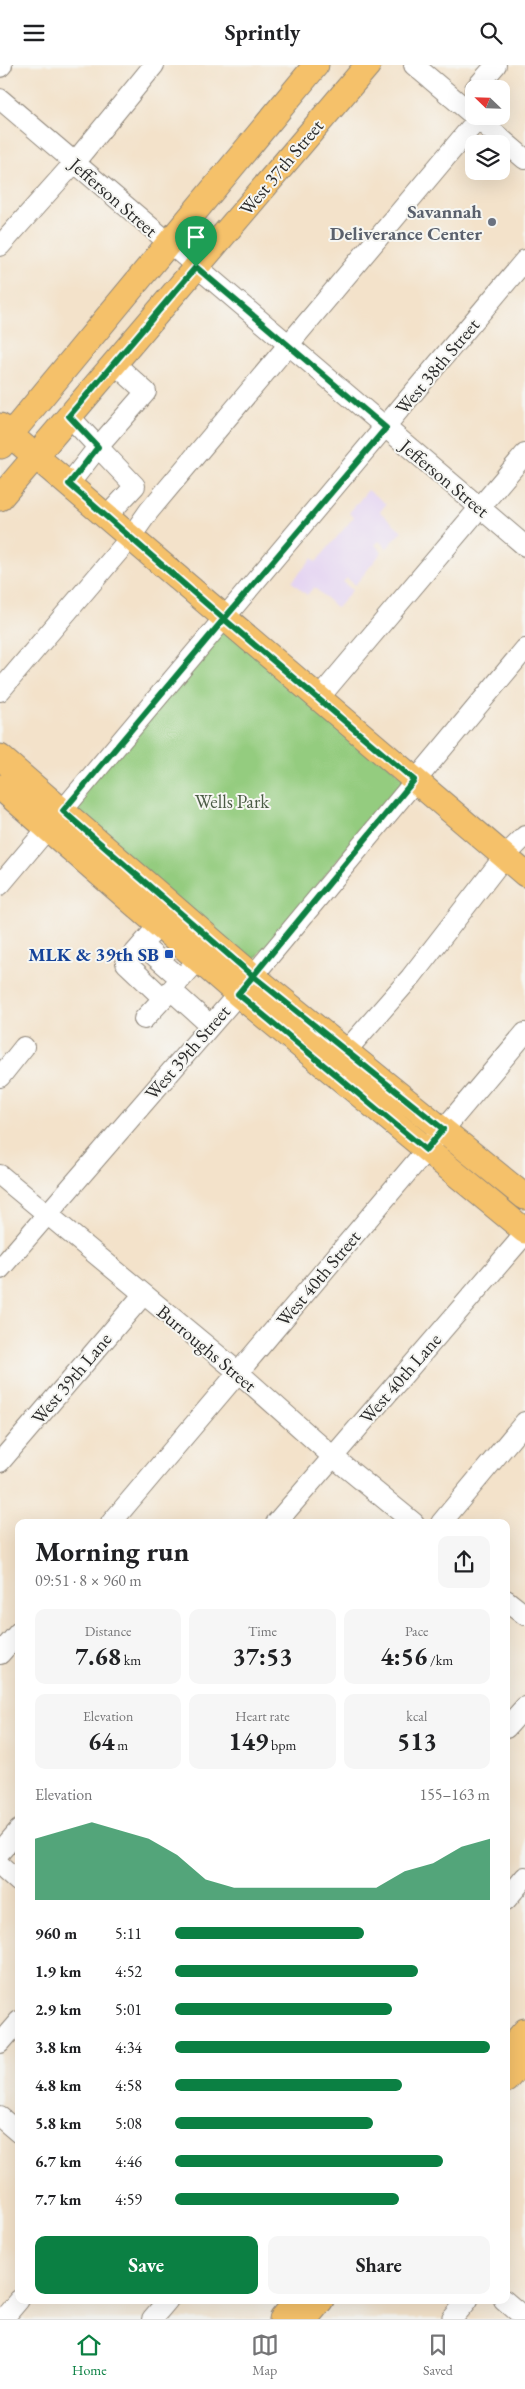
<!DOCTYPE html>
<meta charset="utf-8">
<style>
body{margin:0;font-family:"EB Garamond",serif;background:#f6f6f6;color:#202124;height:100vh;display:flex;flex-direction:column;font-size:19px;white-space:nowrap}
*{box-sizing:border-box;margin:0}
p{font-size:16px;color:#757577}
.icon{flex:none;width:28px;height:28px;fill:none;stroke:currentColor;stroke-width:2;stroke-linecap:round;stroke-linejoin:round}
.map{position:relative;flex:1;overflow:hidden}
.side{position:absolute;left:15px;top:1454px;width:495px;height:785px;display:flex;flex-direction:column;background:#fff;border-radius:10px;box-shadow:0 5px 20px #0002}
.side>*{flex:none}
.needle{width:32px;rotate:293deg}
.tools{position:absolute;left:465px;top:15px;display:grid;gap:10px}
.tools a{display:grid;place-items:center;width:45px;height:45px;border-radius:10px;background:#fff;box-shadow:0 5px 20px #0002;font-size:25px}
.pin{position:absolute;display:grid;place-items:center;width:42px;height:42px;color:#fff;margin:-51px -21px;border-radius:50% 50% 50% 0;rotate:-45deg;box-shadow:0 0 5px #0007}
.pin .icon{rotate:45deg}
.round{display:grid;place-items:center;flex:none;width:52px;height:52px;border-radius:10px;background:#f6f6f6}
.head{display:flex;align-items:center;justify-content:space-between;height:85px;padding:0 20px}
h1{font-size:28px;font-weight:700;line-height:38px}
.stats{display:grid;grid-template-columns:repeat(3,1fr);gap:8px;height:85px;padding:5px 20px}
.stats div{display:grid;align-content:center;border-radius:10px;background:#f6f6f6;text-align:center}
.stats b{font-size:25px;font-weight:700}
.stats small{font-size:14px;font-weight:400}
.stats p{font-size:14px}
.chart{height:140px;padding:10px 20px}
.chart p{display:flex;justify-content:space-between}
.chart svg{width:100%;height:90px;margin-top:5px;fill:#0b8043;opacity:.7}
.button{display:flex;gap:10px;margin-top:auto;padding:10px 20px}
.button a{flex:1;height:58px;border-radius:10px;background:#0b8043;color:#fff;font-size:20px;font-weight:700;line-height:58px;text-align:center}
.button a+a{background:#f6f6f6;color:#202124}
ul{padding:0 20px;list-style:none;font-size:16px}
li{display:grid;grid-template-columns:80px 60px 1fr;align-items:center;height:38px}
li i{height:12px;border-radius:6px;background:#0b8043}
header{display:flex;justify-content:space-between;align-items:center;height:65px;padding:0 20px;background:#fff;font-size:22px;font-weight:700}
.menu{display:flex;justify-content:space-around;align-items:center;height:70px;border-top:1px solid #e0e0e0;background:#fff;font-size:14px;color:#757577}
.menu a{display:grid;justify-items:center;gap:2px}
.menu .active{color:#0b8043}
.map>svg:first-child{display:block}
.built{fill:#e4d3f2}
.green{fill:#94cc7f;stroke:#607c55}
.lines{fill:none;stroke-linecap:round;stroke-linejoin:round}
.minor-casing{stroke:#8f867a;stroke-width:22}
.major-casing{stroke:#8f867a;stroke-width:27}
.minor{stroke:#fff;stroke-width:20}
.major{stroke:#f5c16b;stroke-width:25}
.route-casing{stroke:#fff;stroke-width:10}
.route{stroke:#0b8043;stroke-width:6}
.worship-dot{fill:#6b7280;stroke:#f6f6f2;stroke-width:2}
.transit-dot{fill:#1a4fb4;stroke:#f6f6f2;stroke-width:2}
.labels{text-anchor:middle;stroke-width:4;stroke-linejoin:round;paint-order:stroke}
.street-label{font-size:19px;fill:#2b2b2b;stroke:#f6f6f2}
.worship-label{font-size:19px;font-weight:bold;fill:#5b616d;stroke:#f6f6f2;text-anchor:end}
.park-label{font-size:19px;fill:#4a5b44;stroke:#f6f6f2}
.transit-label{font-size:19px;font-weight:bold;fill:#164399;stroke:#f6f6f2;text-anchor:end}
</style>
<header><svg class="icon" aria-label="menu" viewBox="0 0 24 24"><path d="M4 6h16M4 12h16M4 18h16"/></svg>Sprintly<svg class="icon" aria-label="search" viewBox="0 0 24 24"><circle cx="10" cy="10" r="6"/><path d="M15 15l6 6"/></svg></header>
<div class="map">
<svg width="525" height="2254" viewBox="0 0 525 2254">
<rect width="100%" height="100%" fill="#f6f6f2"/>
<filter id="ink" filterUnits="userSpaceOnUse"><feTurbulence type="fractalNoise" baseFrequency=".02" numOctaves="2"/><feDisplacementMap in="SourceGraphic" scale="10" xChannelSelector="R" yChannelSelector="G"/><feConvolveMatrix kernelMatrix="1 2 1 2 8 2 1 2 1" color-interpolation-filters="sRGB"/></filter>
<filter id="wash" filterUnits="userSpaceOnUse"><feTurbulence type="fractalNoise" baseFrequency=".0096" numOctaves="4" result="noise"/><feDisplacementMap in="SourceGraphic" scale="20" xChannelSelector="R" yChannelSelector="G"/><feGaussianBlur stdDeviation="1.12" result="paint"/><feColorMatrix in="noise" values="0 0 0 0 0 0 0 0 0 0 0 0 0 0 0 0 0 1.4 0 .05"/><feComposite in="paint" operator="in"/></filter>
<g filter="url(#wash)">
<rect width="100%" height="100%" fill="#f3e2ca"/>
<!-- built -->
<path class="built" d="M 368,425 L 386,439 L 380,447 L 402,466 L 387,483 L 379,476 L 375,480 L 382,487 L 355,520 L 347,513 L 343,517 L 352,525 L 337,543 L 314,522 L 307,530 L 292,517 L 312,493 L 316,497 L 354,452 L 349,448 Z"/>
<!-- green -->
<path class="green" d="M 224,561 L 405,714 L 241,911 L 59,756 Z"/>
</g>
<g filter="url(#ink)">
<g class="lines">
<!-- minor casing -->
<g class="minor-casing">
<path id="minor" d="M 414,0 L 525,94
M 0,2 L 2,0
M 475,24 L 496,0
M 0,34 L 525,481
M 0,181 L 74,98 L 154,0
M 69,351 L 98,382 L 69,419
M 106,452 L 135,421 L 98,382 L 146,327 L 114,298
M 0,626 L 130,473 L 149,446 L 477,55
M 318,634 L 525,389
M 0,820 L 525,195
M 159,860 L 126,898 L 163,933
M 142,880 L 181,914
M 199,894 L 171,925 L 210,960
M 144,954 L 171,925
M 346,986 L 411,912 L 504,792 L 525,771
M 0,1012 L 24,982
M 0,1110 L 238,1307 L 332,1391 L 414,1458
M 0,1204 L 238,929 L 525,584
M 0,1397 L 143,1230
M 111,1458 L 525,968
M 276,1458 L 525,1169
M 441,1458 L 525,1357
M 506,1535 L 525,1550
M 0,1589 L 19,1567
M 506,1663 L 525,1642
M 0,1787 L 19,1765
M 0,1800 L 19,1817
M 506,1835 L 525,1812
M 0,1978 L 19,1956
M 0,2052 L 19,2068
M 504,2235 L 525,2253
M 3,2254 L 19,2235
M 152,2254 L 168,2235
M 452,2254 L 468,2235"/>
</g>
<!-- major casing -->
<g class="major-casing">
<path id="major" d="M 0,361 L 525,809
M 1,381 L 316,0
M 0,433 L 368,0
M 0,692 L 253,911 L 525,1132
M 0,722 L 238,929 L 525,1166
M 506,1988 L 525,1966
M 506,2015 L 525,1993
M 282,2254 L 298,2235
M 305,2254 L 321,2235"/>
</g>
<!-- minor -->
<use href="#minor" class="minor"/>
<!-- major -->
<use href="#major" class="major"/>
</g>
</g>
<g class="lines" filter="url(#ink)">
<!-- route casing -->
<g class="route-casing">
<path id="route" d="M 196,202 L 69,351 L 98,382 L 69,419 L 224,554 L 63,746 L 253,911 L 238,929 L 426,1085 L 443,1064 L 253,911 L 414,715 L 224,554 L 386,363 L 196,202"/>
</g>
<!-- route -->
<use href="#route" class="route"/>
</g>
<!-- markers -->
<circle class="worship-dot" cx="492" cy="157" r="5"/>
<rect class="transit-dot" x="164" y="884" width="10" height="10" rx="2.5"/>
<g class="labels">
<!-- street labels -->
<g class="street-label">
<text transform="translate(281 102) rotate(-50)" y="7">West 37th Street</text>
<text transform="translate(114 132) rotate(41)" y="7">Jefferson Street</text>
<text transform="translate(437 301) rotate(-50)" y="7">West 38th Street</text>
<text transform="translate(445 413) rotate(40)" y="7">Jefferson Street</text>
<text transform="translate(187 987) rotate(-49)" y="7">West 39th Street</text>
<text transform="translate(318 1213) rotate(-50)" y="7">West 40th Street</text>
<text transform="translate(207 1283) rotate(40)" y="7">Burroughs Street</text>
<text transform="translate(71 1313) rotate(-50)" y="7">West 39th Lane</text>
<text transform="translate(400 1313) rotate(-49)" y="7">West 40th Lane</text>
</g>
<!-- worship labels -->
<g class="worship-label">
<text x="482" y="153">Savannah<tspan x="482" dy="22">Deliverance Center</tspan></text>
</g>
<!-- park labels -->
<g class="park-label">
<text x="232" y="743">Wells Park</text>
</g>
<!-- transit labels -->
<g class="transit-label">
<text x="159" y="896">MLK &amp; 39th SB</text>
</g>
</g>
</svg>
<div class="tools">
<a><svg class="needle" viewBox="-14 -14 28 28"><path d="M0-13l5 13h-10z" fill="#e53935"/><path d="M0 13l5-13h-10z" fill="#757577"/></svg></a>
<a><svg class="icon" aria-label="layers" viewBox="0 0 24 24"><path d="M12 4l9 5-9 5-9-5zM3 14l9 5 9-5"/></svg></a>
</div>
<div class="pin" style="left:196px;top:202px;background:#1e9e55"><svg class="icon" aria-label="arrive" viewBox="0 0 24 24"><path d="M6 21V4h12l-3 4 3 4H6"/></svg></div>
<section class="side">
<div class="head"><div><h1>Morning run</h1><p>09:51 · 8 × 960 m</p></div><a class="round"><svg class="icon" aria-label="share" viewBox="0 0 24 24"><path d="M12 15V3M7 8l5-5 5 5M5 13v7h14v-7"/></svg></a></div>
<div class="stats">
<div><p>Distance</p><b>7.68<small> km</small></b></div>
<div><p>Time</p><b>37:53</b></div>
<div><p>Pace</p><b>4:56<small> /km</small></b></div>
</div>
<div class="stats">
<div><p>Elevation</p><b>64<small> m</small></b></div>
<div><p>Heart rate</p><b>149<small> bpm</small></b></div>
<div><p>kcal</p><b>513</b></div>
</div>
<div class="chart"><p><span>Elevation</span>155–163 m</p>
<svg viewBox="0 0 160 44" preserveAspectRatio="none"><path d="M0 44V14L10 10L20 6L30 10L40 14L50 22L60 34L70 38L80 38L90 38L100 38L110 38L120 38L130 30L140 26L150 18L160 14V44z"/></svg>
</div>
<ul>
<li><b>960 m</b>5:11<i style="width:60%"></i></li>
<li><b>1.9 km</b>4:52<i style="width:77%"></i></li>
<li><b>2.9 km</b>5:01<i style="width:69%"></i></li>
<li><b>3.8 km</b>4:34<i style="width:100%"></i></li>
<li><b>4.8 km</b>4:58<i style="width:72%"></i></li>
<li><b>5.8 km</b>5:08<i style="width:63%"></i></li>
<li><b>6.7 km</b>4:46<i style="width:85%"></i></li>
<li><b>7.7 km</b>4:59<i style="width:71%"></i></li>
</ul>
<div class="button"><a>Save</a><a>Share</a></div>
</section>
</div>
<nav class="menu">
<a class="active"><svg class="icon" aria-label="home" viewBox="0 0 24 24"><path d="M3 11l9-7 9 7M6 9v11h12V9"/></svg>Home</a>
<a><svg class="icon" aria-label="map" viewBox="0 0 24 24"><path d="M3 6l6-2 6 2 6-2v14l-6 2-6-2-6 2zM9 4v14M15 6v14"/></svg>Map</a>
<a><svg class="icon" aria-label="saved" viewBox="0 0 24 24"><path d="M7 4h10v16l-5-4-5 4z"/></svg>Saved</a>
</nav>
